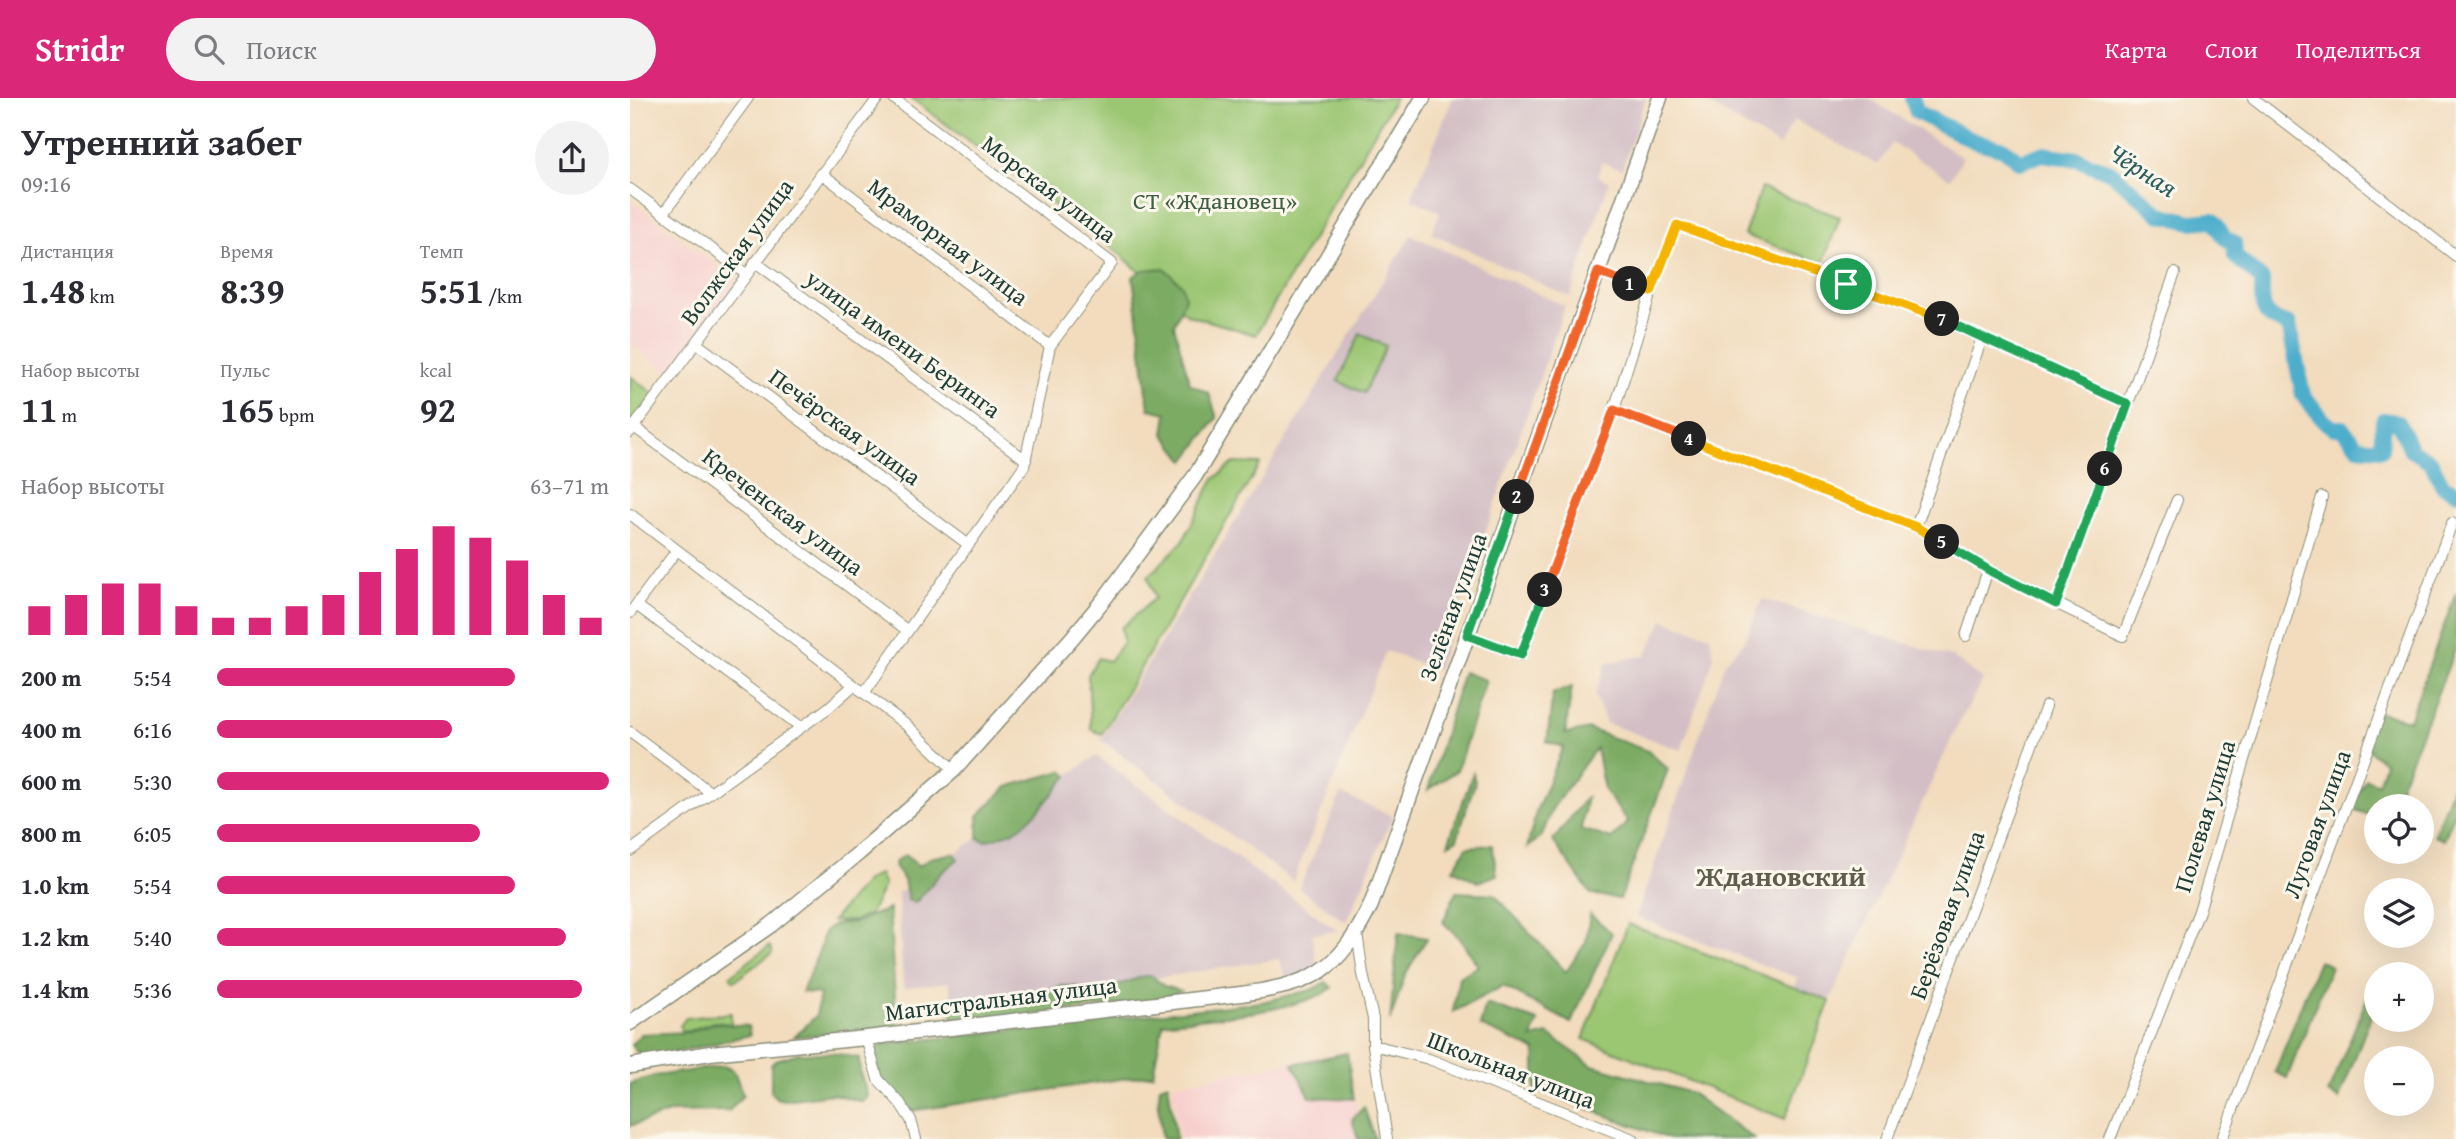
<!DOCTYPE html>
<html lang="ru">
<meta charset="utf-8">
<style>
body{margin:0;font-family:"Gentium Book Plus",serif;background:#f2f2f3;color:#2b2b33;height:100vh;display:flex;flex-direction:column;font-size:26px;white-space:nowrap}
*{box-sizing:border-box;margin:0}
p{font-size:23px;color:#7c7c81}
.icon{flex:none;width:38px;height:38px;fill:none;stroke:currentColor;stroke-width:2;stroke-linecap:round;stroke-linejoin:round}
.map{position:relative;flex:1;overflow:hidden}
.sheet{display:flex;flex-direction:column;background:#fff;width:630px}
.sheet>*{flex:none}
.tools{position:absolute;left:1734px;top:696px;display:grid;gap:14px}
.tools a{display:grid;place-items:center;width:70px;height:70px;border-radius:50%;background:#fff;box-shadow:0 7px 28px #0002;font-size:35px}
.pin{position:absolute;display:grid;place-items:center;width:60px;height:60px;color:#fff;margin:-30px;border:4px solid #fff;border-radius:50%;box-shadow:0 2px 7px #0007}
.km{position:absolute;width:35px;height:35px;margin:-18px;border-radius:50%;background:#222;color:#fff;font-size:19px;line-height:35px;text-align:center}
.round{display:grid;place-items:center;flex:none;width:74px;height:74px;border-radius:37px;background:#f2f2f3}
.headline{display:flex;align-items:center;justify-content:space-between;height:119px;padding:0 21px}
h1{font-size:38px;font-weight:700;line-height:52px}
.figures{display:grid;grid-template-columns:repeat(3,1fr);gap:10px;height:119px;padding:7px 21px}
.figures div{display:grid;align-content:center}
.figures b{font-size:35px;font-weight:700}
.figures small{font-size:19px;font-weight:400}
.figures p{font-size:19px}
.chart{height:196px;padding:14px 21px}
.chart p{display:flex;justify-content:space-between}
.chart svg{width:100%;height:126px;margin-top:7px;stroke:#db2777;stroke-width:6}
ul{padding:0 21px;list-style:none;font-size:23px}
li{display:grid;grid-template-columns:112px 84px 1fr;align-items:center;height:52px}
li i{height:18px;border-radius:9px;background:#db2777}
header{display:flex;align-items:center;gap:42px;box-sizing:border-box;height:98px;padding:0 35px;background:#db2777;color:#fff}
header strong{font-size:33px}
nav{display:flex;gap:38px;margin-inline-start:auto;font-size:24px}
.search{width:490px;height:63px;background:#f2f2f3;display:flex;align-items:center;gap:18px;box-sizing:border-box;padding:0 24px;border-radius:38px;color:#7c7c81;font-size:26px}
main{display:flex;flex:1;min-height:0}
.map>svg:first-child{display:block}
.built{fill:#f7d0ce}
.industrial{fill:#d2bec4}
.green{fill:#9bc672;stroke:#5d8253;stroke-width:2}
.forest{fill:#7cab64;stroke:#4e744c;stroke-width:2}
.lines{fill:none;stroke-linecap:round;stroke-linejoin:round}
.river{stroke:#4daecc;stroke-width:16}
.street-casing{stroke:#888c78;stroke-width:12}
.secondary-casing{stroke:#888c78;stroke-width:17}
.primary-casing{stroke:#888c78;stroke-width:17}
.street{stroke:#fff;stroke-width:10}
.secondary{stroke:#fff;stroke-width:14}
.primary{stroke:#fff;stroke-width:14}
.split-1-casing{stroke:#fff;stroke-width:14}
.split-2-casing{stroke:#fff;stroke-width:14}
.split-3-casing{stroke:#fff;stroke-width:14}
.split-4-casing{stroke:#fff;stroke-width:14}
.split-5-casing{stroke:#fff;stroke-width:14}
.split-6-casing{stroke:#fff;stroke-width:14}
.split-7-casing{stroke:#fff;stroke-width:14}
.split-8-casing{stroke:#fff;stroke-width:14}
.split-1{stroke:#f5b400;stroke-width:9}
.split-2{stroke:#f0652b;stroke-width:9}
.split-3{stroke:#22a559;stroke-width:9}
.split-4{stroke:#f0652b;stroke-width:9}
.split-5{stroke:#f5b400;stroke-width:9}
.split-6{stroke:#22a559;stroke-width:9}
.split-7{stroke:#22a559;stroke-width:9}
.split-8{stroke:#f5b400;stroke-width:9}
.labels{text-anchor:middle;stroke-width:6;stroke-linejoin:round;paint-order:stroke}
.street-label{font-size:24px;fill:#1f3d34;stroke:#fbf7ec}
.park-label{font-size:24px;fill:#3e5f44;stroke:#fbf7ec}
.water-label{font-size:26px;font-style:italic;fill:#2d5f62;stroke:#fbf7ec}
.quarter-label{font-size:28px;font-weight:bold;fill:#5f5d4c;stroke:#fbf7ec}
</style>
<header>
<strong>Stridr</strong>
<div class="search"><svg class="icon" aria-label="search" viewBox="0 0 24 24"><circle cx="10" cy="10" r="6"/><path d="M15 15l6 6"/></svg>Поиск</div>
<nav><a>Карта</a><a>Слои</a><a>Поделиться</a></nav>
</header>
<main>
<section class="sheet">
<div class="headline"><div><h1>Утренний забег</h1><p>09:16</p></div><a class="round"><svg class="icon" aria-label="share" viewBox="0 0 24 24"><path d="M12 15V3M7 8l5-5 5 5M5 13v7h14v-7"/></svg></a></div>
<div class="figures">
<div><p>Дистанция</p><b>1.48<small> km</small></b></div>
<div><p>Время</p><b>8:39</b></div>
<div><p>Темп</p><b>5:51<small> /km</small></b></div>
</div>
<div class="figures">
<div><p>Набор высоты</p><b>11<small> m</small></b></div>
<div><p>Пульс</p><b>165<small> bpm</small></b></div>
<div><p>kcal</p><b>92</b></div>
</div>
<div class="chart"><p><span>Набор высоты</span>63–71 m</p>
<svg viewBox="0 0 160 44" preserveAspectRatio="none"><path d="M5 44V34M15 44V30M25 44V26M35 44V26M45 44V34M55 44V38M65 44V38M75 44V34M85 44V30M95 44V22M105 44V14M115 44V6M125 44V10M135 44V18M145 44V30M155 44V38"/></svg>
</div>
<ul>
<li><b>200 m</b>5:54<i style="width:76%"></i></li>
<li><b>400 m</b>6:16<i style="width:60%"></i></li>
<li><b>600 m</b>5:30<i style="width:100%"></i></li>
<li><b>800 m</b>6:05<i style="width:67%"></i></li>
<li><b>1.0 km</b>5:54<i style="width:76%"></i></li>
<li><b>1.2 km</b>5:40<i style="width:89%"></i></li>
<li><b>1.4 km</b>5:36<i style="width:93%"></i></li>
</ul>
</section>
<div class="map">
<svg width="1826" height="1041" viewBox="0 0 1826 1041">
<rect width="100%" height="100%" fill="#fbf7ec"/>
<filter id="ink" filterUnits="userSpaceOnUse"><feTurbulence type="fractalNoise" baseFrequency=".0143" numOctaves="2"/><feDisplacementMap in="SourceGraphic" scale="14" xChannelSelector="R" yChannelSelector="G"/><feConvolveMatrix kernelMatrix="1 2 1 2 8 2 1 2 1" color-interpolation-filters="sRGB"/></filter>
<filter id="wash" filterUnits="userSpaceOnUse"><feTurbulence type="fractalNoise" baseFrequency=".00686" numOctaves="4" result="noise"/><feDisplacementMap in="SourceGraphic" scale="28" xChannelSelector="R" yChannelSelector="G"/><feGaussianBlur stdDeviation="1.57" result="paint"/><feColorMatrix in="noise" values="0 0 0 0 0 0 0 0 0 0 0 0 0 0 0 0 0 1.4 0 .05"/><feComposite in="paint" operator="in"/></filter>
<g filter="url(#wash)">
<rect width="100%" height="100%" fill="#f2dcbd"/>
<!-- built -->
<path class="built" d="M 0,102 L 107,182 L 38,274 L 0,246 Z
M 718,953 L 732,1041 L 550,1041 L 541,987 Z"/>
<!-- industrial -->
<path class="industrial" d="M 823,0 L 1016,0 L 992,71 L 971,64 L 968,78 L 979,84 L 940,199 L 801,135 L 810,114 L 781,101 Z
M 1068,0 L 1239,0 L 1333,60 L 1320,81 L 1262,45 L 1248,67 L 1164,22 L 1149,48 Z
M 781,137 L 935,208 L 807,572 L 756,553 L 663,783 L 471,642 Z
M 1132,501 L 1324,560 L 1353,582 L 1328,627 L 1200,903 L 1165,889 L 1168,880 L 1006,819 L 1095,564 L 1114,544 Z
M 1033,522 L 1080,538 L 1084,559 L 1051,652 L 976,625 L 965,598 L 976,565 L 1016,557 Z
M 466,658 L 708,833 L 682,836 L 687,871 L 657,881 L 649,861 L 324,911 L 319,884 L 273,890 L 268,795 Z
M 711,696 L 763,718 L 716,824 L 669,790 Z"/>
<!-- green -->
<path class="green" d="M 281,0 L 765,0 L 626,237 L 558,217 L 491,157 Z
M 1131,90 L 1210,119 L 1193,165 L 1114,137 Z
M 730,236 L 756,248 L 734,295 L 708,283 Z
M 0,278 L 24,296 L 0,327 Z
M 604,365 L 630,366 L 472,636 L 461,631 L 458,577 L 468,560 L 479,563 L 493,544 L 491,530 L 525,500 L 518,479 L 553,443 L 583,382 Z
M 249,776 L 254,787 L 240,816 L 224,823 L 202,823 L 235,784 Z
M 998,826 L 1200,903 L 1155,1021 L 953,941 Z
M 139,848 L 142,851 L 142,855 L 104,883 L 100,878 Z
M 101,915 L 101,926 L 83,924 L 59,933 L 51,933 L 50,928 L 56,920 Z"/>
<!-- forest -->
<path class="forest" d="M 534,170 L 552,187 L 555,200 L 544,227 L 560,286 L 579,295 L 587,320 L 555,363 L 534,336 L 537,315 L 519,311 L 503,179 L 512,172 Z
M 1826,495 L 1826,549 L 1762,709 L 1746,709 L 1746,719 L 1719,710 L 1736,681 L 1748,686 L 1755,665 L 1733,648 L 1746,614 L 1779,622 Z
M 833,574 L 856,582 L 827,672 L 798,692 Z
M 942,589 L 935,636 L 959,631 L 1018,653 L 1038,671 L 990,801 L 961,796 L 923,743 L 957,698 L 951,731 L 982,741 L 998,724 L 974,692 L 966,650 L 922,711 L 912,738 L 897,750 L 907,711 L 933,649 L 917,644 L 923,595 Z
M 432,673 L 438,678 C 421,696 408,718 387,731 C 378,737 366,740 355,743 L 348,740 L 348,718 L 377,689 Z
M 843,675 L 845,684 L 827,741 L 818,746 Z
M 1826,678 L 1826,712 L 1814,742 L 1804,738 Z
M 862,747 L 867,777 L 848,784 L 823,771 L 837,749 Z
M 323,755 L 328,761 L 310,776 L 285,805 L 278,802 L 274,782 L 264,769 L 266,763 L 275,757 L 289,768 L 300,760 Z
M 826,794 L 864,796 L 936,874 L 956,844 L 960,816 L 982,835 L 941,925 L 873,888 L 823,914 L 829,879 L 848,868 L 830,841 L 813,824 Z
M 259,811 L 267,929 L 164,939 L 186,918 L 190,896 L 172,894 L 190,851 L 194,834 L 204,826 L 224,824 Z
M 768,835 L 797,840 L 775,877 L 760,923 Z
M 1689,862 L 1701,868 L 1657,980 L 1645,974 Z
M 514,878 L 522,878 L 534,888 L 551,893 L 525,903 L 324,925 L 321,913 L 335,901 L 358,904 L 372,899 L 402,897 L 432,888 L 448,889 L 467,901 L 477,891 Z
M 696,884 L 702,890 C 668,915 576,919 533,925 L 523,976 L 281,1013 L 251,981 L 243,953 L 248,947 L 632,904 L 681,892 Z
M 1742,888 L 1746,891 L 1746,905 L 1709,1001 L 1698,995 Z
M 856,906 L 908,923 L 902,940 L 918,936 L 962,967 L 1061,995 L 1124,1041 L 1039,1041 L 905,991 L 905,952 L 850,928 Z
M 83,925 L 118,928 L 120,937 L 23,960 L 7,954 L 1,947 L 11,936 L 59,934 Z
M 169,955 L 202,955 L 229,960 L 230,975 L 238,998 L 233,1004 L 203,996 L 154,1002 L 146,1000 L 141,994 L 141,967 L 146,962 Z
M 717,955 L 724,1001 L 680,999 L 663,966 Z
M 94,968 L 104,973 L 113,997 L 99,1013 L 42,1014 L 0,1028 L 0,986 L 24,978 Z
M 538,985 L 546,1041 L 532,1041 L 528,1005 L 530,988 Z
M 734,1009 L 745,1041 L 728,1041 L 722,1021 Z"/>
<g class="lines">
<!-- river -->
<path class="river" d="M 1282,0 L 1287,14 L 1344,43 L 1374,51 L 1390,64 L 1412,56 L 1447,61 L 1482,75 L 1530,116 L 1561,124 L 1583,122 L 1595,140 L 1604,145 L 1605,158 L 1632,182 C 1632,211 1630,218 1659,227 L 1673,297 L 1694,323 L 1703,330 L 1712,330 L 1728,349 L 1751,351 L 1753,322 L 1768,324 L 1781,352 L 1801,364 L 1813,388 L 1826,394"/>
</g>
</g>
<g filter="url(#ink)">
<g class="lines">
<!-- street casing -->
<g class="street-casing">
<path id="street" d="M 1623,0 L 1826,158
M 191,75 L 420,248
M 0,91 L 116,176
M 33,116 L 118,0
M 125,164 L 396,362
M 1021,194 L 1047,127 L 1300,216 L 1498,306
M 66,245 L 339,447
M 984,312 L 1286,429 L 1362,474 L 1493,538 L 1547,402
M 4,329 L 278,533
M 0,334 L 248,0
M 0,416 L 280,630 L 324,672
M 1286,429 L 1352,240
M 1426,506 L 1545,175
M 6,507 L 171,629
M 0,515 L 47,452
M 837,537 L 891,557 L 984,312 L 1021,194 L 968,174
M 1336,538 L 1358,472
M 234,595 L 394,368 L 420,248 L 482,165 L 263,0
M 0,634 L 80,694
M 0,753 L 198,610 L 224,587
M 727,835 L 733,876 L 743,921 L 743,947 L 757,1041
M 236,940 L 248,981 L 270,1005 L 281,1022 L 286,1041
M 743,947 L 799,961 L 1003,1041
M 1257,1041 L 1416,608
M 1480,1041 L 1569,813 L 1692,399
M 1592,1041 L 1822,425"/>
</g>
<!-- secondary casing -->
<g class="secondary-casing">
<path id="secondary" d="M 0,968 L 80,955 L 236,940 L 611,896 C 684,886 708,874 741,807 L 1030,0"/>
</g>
<!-- primary casing -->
<g class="primary-casing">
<path id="primary" d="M 0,925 L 141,827 L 229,755 L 324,672 L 442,540 L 475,500 L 565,378 L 793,0"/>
</g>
<!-- street -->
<use href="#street" class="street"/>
<!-- secondary -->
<use href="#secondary" class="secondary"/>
<!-- primary -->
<use href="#primary" class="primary"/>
</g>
</g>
<g class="lines" filter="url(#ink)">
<!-- split-1 casing -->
<g class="split-1-casing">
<path id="split-1" d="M 1000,186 L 1021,194 L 1047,127 L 1216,186"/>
</g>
<!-- split-2 casing -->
<g class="split-2-casing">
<path id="split-2" d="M 887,399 L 968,174 L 1000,186"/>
</g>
<!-- split-3 casing -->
<g class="split-3-casing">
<path id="split-3" d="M 887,399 L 837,537 L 891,557 L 915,492"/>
</g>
<!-- split-4 casing -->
<g class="split-4-casing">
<path id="split-4" d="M 915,492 L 984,312 L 1059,341"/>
</g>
<!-- split-5 casing -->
<g class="split-5-casing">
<path id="split-5" d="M 1059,341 L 1286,429 L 1312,444"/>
</g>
<!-- split-6 casing -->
<g class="split-6-casing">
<path id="split-6" d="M 1312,444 L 1362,474 L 1426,506 L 1475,371"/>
</g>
<!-- split-7 casing -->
<g class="split-7-casing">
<path id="split-7" d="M 1312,221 L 1498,306 L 1475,371"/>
</g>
<!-- split-8 casing -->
<g class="split-8-casing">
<path id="split-8" d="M 1216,186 L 1312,221"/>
</g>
<!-- split-1 -->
<use href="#split-1" class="split-1"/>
<!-- split-2 -->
<use href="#split-2" class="split-2"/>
<!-- split-3 -->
<use href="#split-3" class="split-3"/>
<!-- split-4 -->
<use href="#split-4" class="split-4"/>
<!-- split-5 -->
<use href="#split-5" class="split-5"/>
<!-- split-6 -->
<use href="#split-6" class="split-6"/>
<!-- split-7 -->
<use href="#split-7" class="split-7"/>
<!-- split-8 -->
<use href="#split-8" class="split-8"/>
</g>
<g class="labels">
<!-- street labels -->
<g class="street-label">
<text transform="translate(419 91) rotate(37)" y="8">Морская улица</text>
<text transform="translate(318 144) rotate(37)" y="8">Мраморная улица</text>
<text transform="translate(107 154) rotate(-54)" y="8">Волжская улица</text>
<text transform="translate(273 246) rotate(36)" y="8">улица имени Беринга</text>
<text transform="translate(215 329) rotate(36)" y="8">Печёрская улица</text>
<text transform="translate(153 414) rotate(37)" y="8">Креченская улица</text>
<text transform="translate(823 509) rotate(-70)" y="8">Зелёная улица</text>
<text transform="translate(1575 718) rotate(-73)" y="8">Полевая улица</text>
<text transform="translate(1687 726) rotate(-70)" y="8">Луговая улица</text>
<text transform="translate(1317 817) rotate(-70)" y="8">Берёзовая улица</text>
<text transform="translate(371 901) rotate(-7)" y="8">Магистральная улица</text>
<text transform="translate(881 972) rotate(21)" y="8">Школьная улица</text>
</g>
<!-- park labels -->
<g class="park-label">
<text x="585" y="111">СТ «Ждановец»</text>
</g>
<!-- water labels -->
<g class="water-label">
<text transform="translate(1513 72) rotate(33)" y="9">Чёрная</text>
</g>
<!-- quarter labels -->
<g class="quarter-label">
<text x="1151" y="788">Ждановский</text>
</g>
</g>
</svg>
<div class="tools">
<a><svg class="icon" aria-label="locate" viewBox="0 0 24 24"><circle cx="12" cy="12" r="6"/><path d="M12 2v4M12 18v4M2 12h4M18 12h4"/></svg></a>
<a><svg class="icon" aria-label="layers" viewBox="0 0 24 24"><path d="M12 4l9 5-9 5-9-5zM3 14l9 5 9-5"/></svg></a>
<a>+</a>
<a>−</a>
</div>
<div class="pin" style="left:1216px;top:186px;background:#1e9e55"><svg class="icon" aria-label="arrive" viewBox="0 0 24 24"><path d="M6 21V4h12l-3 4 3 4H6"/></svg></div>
<b class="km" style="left:1000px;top:186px">1</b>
<b class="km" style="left:887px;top:399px">2</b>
<b class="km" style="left:915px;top:492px">3</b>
<b class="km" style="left:1059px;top:341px">4</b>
<b class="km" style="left:1312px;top:444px">5</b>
<b class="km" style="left:1475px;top:371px">6</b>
<b class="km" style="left:1312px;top:221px">7</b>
</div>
</main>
